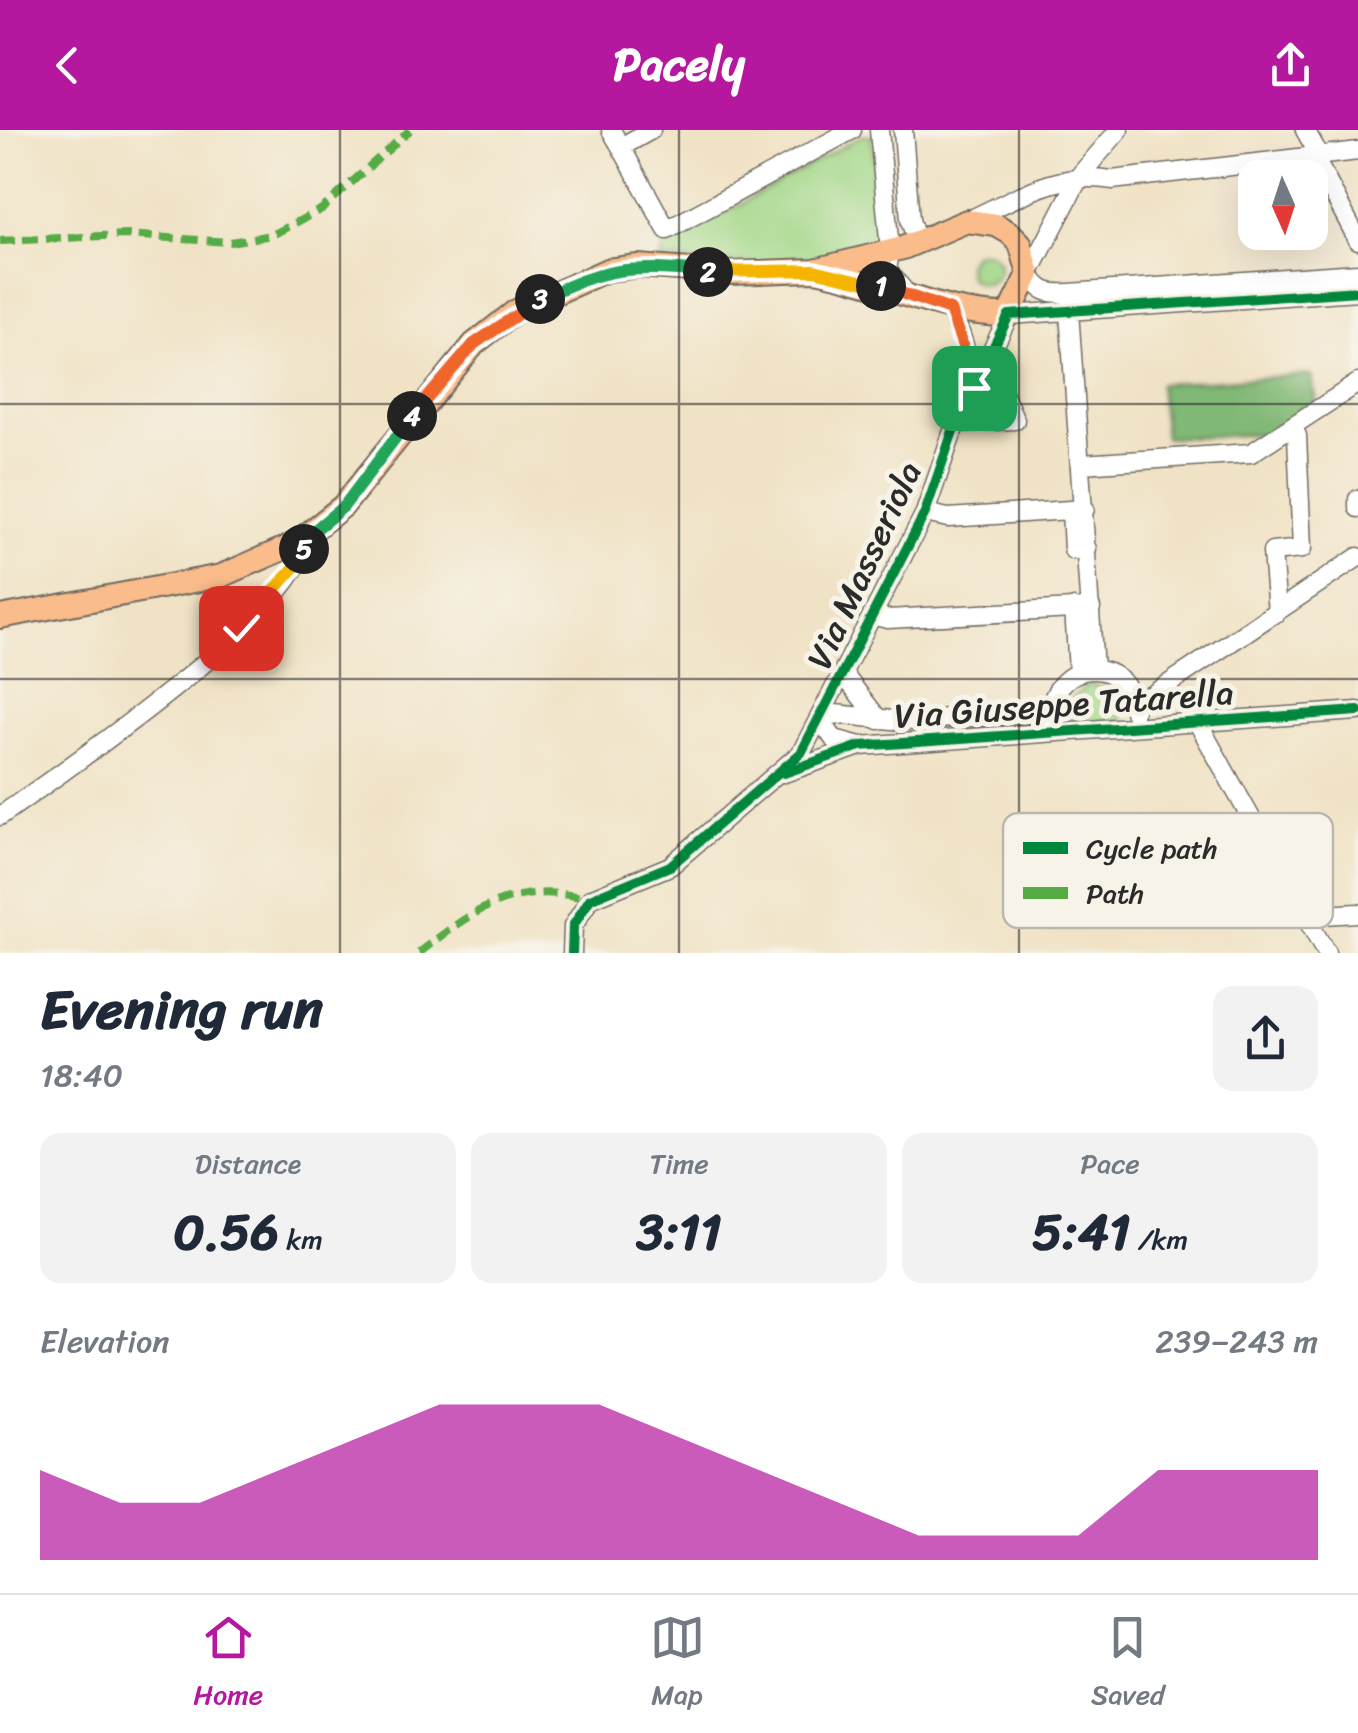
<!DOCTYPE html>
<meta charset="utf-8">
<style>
body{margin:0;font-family:Sriracha,sans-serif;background:#f2f2f3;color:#1f2937;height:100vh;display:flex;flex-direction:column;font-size:38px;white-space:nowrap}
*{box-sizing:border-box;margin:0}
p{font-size:32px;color:#747a83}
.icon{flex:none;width:55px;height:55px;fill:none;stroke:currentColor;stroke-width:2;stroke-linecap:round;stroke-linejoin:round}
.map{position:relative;height:823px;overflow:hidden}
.panel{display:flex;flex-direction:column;background:#fff;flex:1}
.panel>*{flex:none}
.needle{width:65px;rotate:177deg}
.fabs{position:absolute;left:1238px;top:30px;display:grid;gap:20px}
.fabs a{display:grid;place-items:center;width:90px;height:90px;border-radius:20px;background:#fff;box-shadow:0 10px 40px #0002;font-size:50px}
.pin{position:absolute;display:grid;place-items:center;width:85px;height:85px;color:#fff;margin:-42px;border-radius:20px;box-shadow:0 5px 15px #0006}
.km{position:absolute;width:50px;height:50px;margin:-25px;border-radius:50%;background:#222;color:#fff;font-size:28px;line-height:50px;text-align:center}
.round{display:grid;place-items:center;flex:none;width:105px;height:105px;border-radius:20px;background:#f2f2f3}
.head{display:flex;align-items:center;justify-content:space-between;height:170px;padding:0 40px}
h1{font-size:55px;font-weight:800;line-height:75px}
.metrics{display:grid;grid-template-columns:repeat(3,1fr);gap:15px;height:170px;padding:10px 40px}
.metrics div{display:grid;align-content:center;border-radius:20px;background:#f2f2f3;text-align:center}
.metrics b{font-size:50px;font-weight:800}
.metrics small{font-size:28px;font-weight:400}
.metrics p{font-size:28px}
.chart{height:280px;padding:20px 40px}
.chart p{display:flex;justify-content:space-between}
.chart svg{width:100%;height:180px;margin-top:10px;fill:#b5179e;opacity:.7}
header{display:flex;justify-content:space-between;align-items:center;height:130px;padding:0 40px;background:#b5179e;color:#fff;font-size:45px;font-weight:800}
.tabs{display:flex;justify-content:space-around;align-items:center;height:140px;border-top:2px solid #e0e1e3;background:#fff;font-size:28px;color:#747a83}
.tabs a{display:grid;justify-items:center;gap:5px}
.tabs .active{color:#b5179e}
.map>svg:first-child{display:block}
.green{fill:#a1d787;stroke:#668159;stroke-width:2.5}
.forest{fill:#80b874;stroke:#567250;stroke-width:2.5}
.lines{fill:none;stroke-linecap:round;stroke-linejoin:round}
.minor-casing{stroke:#706b61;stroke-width:21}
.major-casing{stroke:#706b61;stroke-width:26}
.minor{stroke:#fff;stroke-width:18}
.major{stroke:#fabc8b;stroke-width:22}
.quiet{stroke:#54ab44;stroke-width:8;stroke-dasharray:15 8;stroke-linecap:butt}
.cycleway-casing{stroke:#f7f3e8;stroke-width:16}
.cycleway{stroke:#00873e;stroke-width:10}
.split-1-casing{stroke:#fff;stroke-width:20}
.split-2-casing{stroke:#fff;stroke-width:20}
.split-3-casing{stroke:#fff;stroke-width:20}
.split-4-casing{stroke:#fff;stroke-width:20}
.split-5-casing{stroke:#fff;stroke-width:20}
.split-6-casing{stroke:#fff;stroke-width:20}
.split-1{stroke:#f0652b;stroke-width:12}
.split-2{stroke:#f5b400;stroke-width:12}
.split-3{stroke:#22a559;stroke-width:12}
.split-4{stroke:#f0652b;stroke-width:12}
.split-5{stroke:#22a559;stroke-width:12}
.split-6{stroke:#f5b400;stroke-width:12}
.grid{fill:none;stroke:#2b2b2b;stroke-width:2.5;stroke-opacity:0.55}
.labels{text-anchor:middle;stroke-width:10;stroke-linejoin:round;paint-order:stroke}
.street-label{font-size:35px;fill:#2b2b2b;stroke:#f7f3e8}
.key{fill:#f7f3e8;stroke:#bab7af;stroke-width:2.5}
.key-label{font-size:28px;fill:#2b2b2b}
</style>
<header><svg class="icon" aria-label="back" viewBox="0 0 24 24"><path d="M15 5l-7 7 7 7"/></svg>Pacely<svg class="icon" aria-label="share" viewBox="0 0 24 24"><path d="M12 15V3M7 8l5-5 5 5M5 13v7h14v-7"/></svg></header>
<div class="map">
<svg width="1358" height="823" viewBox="0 0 1358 823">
<rect width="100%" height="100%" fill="#f7f3e8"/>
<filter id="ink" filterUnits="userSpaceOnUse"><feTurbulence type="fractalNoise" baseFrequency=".01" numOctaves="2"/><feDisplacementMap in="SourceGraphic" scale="20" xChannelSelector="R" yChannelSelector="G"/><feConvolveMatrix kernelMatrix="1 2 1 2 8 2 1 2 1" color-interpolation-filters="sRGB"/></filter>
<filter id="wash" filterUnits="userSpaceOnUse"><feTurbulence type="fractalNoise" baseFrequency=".0048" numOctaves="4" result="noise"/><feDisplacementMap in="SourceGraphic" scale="40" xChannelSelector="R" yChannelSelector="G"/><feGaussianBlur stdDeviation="2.25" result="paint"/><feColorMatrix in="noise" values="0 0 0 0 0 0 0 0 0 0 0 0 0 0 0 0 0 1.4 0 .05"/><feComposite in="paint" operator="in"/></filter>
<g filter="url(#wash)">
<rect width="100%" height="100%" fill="#f0e2c5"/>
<!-- green -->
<path class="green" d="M 861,6 L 872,6 L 880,111 C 830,146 720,133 660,129 L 664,117 Z
M967 138a16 16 0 1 1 32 0a16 16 0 1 1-32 0Z
M 1088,554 L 1115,561 L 1123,576 L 1121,591 L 1072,594 L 1069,572 Z"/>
<!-- forest -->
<path class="forest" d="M 1311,245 L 1316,272 L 1270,304 L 1165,308 L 1159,254 Z"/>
</g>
<g filter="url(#ink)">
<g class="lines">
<!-- minor casing -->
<g class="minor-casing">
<path id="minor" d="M 611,0 L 621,17 L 651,0
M 879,0 L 890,121 L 887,140 L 907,164
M 903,0 L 910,90 L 917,112
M 1119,0 L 1081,44 L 1029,144 C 1040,162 1048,164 1069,163 L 1358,143
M 1305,0 L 1319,25
M 621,17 L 667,100 L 852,0
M 1313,25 L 1358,110
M 967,91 C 1016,69 1056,40 1112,50 L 1358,21
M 950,180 C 964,209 971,229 966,261
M 1069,181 L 1094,539
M 955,293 L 1015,290 L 988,229
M 1081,334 L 1251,323 L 1358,253
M 1358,369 L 1358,378
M 1071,380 L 1073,420 L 1087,419
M 925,383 L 948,388 L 1085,379
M 1074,478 L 1078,541
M 1277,482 L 1272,422 L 1302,419 L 1297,306 L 1293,297
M 875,486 L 888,489 L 1091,478
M 844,545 L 879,590
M 1133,572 L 1152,565 L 1358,427
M 1050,592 C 1048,525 1132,524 1134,582
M 1198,593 L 1326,823
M 860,616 L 834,609 L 821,591 L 835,584 L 902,591 L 1049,582
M 784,643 L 860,616 L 1358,581
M 0,686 C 54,648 311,473 304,409
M 1305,786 L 1358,783
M 572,823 L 573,796 L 590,769 L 670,736 L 801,623 L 925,383 L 965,266 L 974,258 L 1009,185 L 1358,161"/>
</g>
<!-- major casing -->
<g class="major-casing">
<path id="major" d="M 0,487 L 221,446 L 295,414 L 343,376 L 474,214 L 516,181 L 607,140 L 638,136 L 731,143 L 814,140 L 903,118 L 967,91 L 996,95 L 1010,103 L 1020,113 L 1029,144 L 1009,185 C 941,186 881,151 814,140"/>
</g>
<!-- minor -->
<use href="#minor" class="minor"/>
<!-- major -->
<use href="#major" class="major"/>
<!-- quiet -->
<path class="quiet" d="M 0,111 L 125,105 L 230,112 L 272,105 L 322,79 L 410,0
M 419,823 C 475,778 515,751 590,769"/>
<!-- cycleway casing -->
<g class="cycleway-casing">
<path id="cycleway" d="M 784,643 L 860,616 L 1358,581
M 572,823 L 573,796 L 590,769 L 670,736 L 801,623 L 925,383 L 965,266 L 974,258 L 1009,185 L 1358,161"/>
</g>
<!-- cycleway -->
<use href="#cycleway" class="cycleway"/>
</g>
</g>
<g class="lines" filter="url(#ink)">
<!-- split-1 casing -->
<g class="split-1-casing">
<path id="split-1" d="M 881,156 L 950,180 L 970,236 L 965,266 L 974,258"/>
</g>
<!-- split-2 casing -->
<g class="split-2-casing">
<path id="split-2" d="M 708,142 L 814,140 L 881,156"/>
</g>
<!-- split-3 casing -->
<g class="split-3-casing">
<path id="split-3" d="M 540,169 C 610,134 632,137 708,142"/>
</g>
<!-- split-4 casing -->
<g class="split-4-casing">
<path id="split-4" d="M 412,286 L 474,214 L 540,169"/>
</g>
<!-- split-5 casing -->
<g class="split-5-casing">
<path id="split-5" d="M 304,419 L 304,409 L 344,376 L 412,286"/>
</g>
<!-- split-6 casing -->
<g class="split-6-casing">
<path id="split-6" d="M 241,498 L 294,438 L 304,419"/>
</g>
<!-- split-1 -->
<use href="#split-1" class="split-1"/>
<!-- split-2 -->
<use href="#split-2" class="split-2"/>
<!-- split-3 -->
<use href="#split-3" class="split-3"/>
<!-- split-4 -->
<use href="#split-4" class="split-4"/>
<!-- split-5 -->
<use href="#split-5" class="split-5"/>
<!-- split-6 -->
<use href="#split-6" class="split-6"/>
</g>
<!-- grid -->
<path class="grid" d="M 340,0 L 340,823M 679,0 L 679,823M 1019,0 L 1019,823M 0,274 L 1358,274M 0,549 L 1358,549"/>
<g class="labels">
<!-- street labels -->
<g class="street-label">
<text transform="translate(864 435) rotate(-65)" y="12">Via Masseriola</text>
<text transform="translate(1064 574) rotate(-4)" y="12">Via Giuseppe Tatarella</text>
</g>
</g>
<!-- legend -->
<rect x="1003" y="683" width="330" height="115" rx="15" class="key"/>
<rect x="1023" y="712" width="45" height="12" fill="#00873e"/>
<rect x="1023" y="757" width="45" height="12" fill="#54ab44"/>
<g class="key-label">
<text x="1086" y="728">Cycle path</text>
<text x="1086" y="773">Path</text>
</g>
</svg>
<div class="fabs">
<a><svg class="needle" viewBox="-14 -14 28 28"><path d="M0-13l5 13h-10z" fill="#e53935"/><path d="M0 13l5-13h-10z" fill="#747a83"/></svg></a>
</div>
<div class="pin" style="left:974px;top:258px;background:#1e9e55"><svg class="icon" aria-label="arrive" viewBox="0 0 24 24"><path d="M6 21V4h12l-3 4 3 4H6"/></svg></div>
<div class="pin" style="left:241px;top:498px;background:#d93025"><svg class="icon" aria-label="check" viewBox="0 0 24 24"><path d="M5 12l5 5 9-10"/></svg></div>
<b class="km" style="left:881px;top:156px">1</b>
<b class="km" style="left:708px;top:142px">2</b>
<b class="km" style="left:540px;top:169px">3</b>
<b class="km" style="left:412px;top:286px">4</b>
<b class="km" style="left:304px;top:419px">5</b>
</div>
<section class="panel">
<div class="head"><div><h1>Evening run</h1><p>18:40</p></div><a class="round"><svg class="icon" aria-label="share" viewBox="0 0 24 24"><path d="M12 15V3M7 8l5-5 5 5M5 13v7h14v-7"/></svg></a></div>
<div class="metrics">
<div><p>Distance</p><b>0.56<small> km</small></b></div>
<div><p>Time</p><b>3:11</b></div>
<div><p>Pace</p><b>5:41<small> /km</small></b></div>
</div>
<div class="chart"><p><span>Elevation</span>239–243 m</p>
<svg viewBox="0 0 160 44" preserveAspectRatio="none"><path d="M0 44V22L10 30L20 30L30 22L40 14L50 6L60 6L70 6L80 14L90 22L100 30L110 38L120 38L130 38L140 22L150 22L160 22V44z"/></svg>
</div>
</section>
<nav class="tabs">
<a class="active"><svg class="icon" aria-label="home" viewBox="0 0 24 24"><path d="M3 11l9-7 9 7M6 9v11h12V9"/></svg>Home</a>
<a><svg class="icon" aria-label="map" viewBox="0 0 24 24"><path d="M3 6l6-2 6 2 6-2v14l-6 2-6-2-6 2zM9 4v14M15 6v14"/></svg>Map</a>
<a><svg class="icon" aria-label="saved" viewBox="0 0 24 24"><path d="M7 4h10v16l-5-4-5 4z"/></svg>Saved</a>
</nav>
